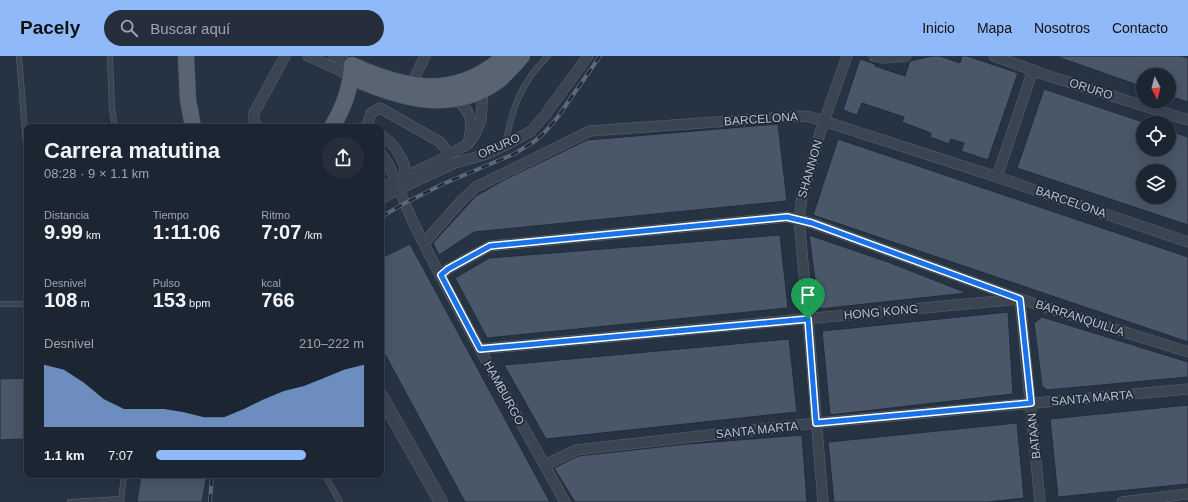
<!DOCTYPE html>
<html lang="es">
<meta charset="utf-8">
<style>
body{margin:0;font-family:Arial,sans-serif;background:#252e3a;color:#f1f3f6;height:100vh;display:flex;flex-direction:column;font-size:15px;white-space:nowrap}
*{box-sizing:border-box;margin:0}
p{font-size:13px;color:#a0a5ac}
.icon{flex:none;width:22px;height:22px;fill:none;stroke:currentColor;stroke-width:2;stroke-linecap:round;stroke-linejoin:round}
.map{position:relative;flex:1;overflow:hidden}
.side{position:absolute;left:24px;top:68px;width:360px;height:354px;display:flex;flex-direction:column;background:#1c2632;border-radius:8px;box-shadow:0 4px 16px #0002,0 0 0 1px #3a434d}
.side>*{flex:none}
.needle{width:26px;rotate:174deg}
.fabs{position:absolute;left:1136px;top:12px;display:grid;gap:8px}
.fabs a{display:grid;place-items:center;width:40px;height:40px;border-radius:50%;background:#1c2632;box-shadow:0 4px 16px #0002,0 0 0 1px #3a434d;font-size:20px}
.pin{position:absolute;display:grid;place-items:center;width:34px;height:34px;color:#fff;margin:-41px -17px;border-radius:50% 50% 50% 0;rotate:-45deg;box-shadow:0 0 4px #0007}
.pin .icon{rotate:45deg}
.round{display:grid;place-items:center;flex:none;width:42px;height:42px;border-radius:21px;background:#252e3a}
.head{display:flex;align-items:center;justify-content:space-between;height:68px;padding:0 20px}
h1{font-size:22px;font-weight:700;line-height:30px}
.figures{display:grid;grid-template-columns:repeat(3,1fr);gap:6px;height:68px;padding:4px 20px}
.figures div{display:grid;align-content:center}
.figures b{font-size:20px;font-weight:700}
.figures small{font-size:11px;font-weight:400}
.figures p{font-size:11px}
.chart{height:112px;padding:8px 20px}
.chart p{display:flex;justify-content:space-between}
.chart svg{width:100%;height:72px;margin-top:4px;fill:#90b9fa;opacity:.7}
ul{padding:0 20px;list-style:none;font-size:13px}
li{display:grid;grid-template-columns:64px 48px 1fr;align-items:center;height:30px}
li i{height:10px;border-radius:5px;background:#90b9fa}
header{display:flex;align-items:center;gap:24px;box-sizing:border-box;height:56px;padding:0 20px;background:#90b9fa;color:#111}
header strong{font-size:19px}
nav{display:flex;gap:22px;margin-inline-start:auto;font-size:14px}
.search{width:280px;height:36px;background:#252e3a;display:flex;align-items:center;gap:10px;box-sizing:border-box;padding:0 14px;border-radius:22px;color:#a0a5ac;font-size:15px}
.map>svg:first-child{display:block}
.building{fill:#4a5769;stroke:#212c3a;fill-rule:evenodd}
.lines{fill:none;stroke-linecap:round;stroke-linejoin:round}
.service-casing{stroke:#596370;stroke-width:6}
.minor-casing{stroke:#596370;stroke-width:11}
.tertiary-casing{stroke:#596370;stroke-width:14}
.primary-casing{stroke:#444e5c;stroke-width:17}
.service{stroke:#3b4552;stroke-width:5}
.minor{stroke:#3b4552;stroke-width:10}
.tertiary{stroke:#3b4552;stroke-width:13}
.primary{stroke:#596472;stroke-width:16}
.rail-casing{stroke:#5d6979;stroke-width:4}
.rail{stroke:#1f2a38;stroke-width:2.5;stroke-dasharray:8;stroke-linecap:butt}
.route-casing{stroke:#fff;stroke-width:8}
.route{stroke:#1a73e8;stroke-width:5}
.labels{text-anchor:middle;stroke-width:3.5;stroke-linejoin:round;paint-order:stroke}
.street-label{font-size:12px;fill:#b8c0cc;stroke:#1f2a38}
</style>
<header>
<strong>Pacely</strong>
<div class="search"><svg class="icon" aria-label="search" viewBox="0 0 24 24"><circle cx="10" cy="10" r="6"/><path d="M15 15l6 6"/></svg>Buscar aquí</div>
<nav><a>Inicio</a><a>Mapa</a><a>Nosotros</a><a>Contacto</a></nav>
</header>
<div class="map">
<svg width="1188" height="446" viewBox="0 0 1188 446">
<rect width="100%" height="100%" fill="#263343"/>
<!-- building -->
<path class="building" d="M 932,0 L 940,0 L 960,7 L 962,0 L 967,0 L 1018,17 L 988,104 L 961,95 L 964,87 L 951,83 L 949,88 L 930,81 L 931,77 L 902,66 L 904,61 L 862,47 L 857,59 L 843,54 L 860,3 L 875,8 L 875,10 L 905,20 L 910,5 Z
M 1059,0 L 1181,0 L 1188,2 L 1188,46 L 1169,40 L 1169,19 L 1143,19 L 1143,31 L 1058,1 Z
M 1044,33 L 1143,66 L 1143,93 L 1169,93 L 1169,75 L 1188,81 L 1188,169 L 1017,112 ZM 1143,115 L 1169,115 L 1169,141 L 1143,141 Z
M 778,68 L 787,145 L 474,176 L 439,199 L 433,187 L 476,140 L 504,124 L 587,84 Z
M 838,83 L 1188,201 L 1188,286 L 813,159 Z
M 780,179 L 788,252 L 487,282 L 455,222 L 489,202 Z
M 809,179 L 888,206 L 967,237 L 819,253 Z
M 410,188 L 550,446 L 465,446 L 381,291 L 381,202 Z
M 1008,256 L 1013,338 L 830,359 L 822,275 Z
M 1042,261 L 1188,306 L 1188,321 L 1047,334 L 1042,330 L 1034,267 Z
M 789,283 L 797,356 L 546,383 L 504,309 Z
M 27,322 L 27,383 L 0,384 L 0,323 Z
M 1188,349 L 1188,428 L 1058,441 L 1050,363 Z
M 1017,367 L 1024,442 L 988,446 L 834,446 L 828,386 Z
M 802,379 L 807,446 L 575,446 L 554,412 L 578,400 L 687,388 Z
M 141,419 L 207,419 L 202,446 L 137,446 Z"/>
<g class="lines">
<!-- service casing -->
<g class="service-casing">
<path id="service" d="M 19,0 L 27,101
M 110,0 L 112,53 L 115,71
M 505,89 C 512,53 521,26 548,0
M 27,162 L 27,163
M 0,248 L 27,248
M 325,419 L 340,446
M 70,446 L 121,443
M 121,446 L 124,419"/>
</g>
<!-- minor casing -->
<g class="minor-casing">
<path id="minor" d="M 308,0 L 339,14 L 351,21
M 334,0 L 352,9
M 874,0 L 885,2 L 906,0
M 994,0 L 1043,18 L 1188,64
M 411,29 L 425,0
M 456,40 C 457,45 460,46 463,50 C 474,61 471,74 468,88
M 367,69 L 371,57 L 380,52 L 440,86 L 450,98
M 258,71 L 254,65 L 254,57 L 285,0
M 381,79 C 393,87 411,109 403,124
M 381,98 C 391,109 394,122 400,135 C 407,153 415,171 424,188 C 468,275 518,360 565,446
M 997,121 L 1033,14
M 381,132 L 436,106 L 468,88 L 475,78 L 481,64 L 483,34 L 479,31
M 381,143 L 399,133 L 455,107 L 487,98 L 512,86 L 531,75 L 545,59 L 588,0
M 424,187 L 463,143 L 476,131 L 590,75 L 799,60 L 811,61 L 836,69 L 997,121 L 1188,186
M 441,219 L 448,213 L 490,190 L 787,161 L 812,167 L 1020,243 L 1188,296
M 480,293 L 1020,243 L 1040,446
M 545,409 L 576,394 L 816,367 L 1188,333
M 823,446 L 808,263 L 799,163 L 802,141 L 821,74 L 847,0
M 1122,446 L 1188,438"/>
</g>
<!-- tertiary casing -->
<g class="tertiary-casing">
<path id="tertiary" d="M 381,340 L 441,446"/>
</g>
<!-- primary casing -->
<g class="primary-casing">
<path id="primary" d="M 186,0 L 188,44 L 193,71
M 351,21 C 399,42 452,59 499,24 C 507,17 515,8 522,0
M 332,71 C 343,53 351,30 352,9 C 407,34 456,44 505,0"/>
</g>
<!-- service -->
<use href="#service" class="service"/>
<!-- minor -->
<use href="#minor" class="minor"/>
<!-- tertiary -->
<use href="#tertiary" class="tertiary"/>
<!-- primary -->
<use href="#primary" class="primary"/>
<!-- rail casing -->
<g class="rail-casing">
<path id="rail" d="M 381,161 L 405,147 L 443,128 L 514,98 L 535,85 L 545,76 L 557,62 L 600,0
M 210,446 L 212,419"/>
</g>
<!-- rail -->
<use href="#rail" class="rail"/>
</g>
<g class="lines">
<!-- route casing -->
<g class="route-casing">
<path id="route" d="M 787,161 L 812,167 L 1020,243 L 1031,347 L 816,367 L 808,263 L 480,293 L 441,219 L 448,213 L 490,190 Z"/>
</g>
<!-- route -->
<use href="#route" class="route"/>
</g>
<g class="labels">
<!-- street labels -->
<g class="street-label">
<text transform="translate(1091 33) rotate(18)" y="4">ORURO</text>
<text transform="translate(761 63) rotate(-4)" y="4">BARCELONA</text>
<text transform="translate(499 90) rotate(-24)" y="4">ORURO</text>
<text transform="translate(810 113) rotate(-74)" y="4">SHANNON</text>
<text transform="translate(1071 146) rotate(19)" y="4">BARCELONA</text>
<text transform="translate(881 256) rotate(-5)" y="4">HONG KONG</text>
<text transform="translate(1080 262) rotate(18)" y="4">BARRANQUILLA</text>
<text transform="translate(504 337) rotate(61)" y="4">HAMBURGO</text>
<text transform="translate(1092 342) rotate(-5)" y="4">SANTA MARTA</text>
<text transform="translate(757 374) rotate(-6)" y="4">SANTA MARTA</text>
<text transform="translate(1034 380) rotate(-96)" y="4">BATAAN</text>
</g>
</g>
</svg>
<div class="fabs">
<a><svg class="needle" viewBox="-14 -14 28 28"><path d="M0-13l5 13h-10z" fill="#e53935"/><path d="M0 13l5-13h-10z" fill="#a0a5ac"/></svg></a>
<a><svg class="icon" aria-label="locate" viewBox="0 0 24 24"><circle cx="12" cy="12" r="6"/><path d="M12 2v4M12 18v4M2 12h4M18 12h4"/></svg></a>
<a><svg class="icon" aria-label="layers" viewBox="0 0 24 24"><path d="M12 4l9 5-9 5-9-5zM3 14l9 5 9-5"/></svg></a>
</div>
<div class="pin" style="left:808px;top:263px;background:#1e9e55"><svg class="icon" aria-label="arrive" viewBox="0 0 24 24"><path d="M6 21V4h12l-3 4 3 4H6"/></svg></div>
<section class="side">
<div class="head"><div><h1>Carrera matutina</h1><p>08:28 · 9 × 1.1 km</p></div><a class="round"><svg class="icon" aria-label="share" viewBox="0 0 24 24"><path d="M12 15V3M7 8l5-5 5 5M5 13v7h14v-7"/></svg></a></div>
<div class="figures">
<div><p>Distancia</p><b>9.99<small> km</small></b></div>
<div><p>Tiempo</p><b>1:11:06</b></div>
<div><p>Ritmo</p><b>7:07<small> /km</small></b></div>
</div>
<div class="figures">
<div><p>Desnivel</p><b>108<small> m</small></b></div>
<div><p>Pulso</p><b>153<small> bpm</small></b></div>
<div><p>kcal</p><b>766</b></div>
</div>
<div class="chart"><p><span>Desnivel</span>210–222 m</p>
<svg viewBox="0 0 160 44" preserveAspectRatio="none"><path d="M0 44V6L10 9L20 17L30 27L40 33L50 33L60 33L70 35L80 38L90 38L100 33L110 27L120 22L130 19L140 14L150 9L160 6V44z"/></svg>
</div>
<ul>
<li><b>1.1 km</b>7:07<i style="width:72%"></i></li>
</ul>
</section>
</div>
